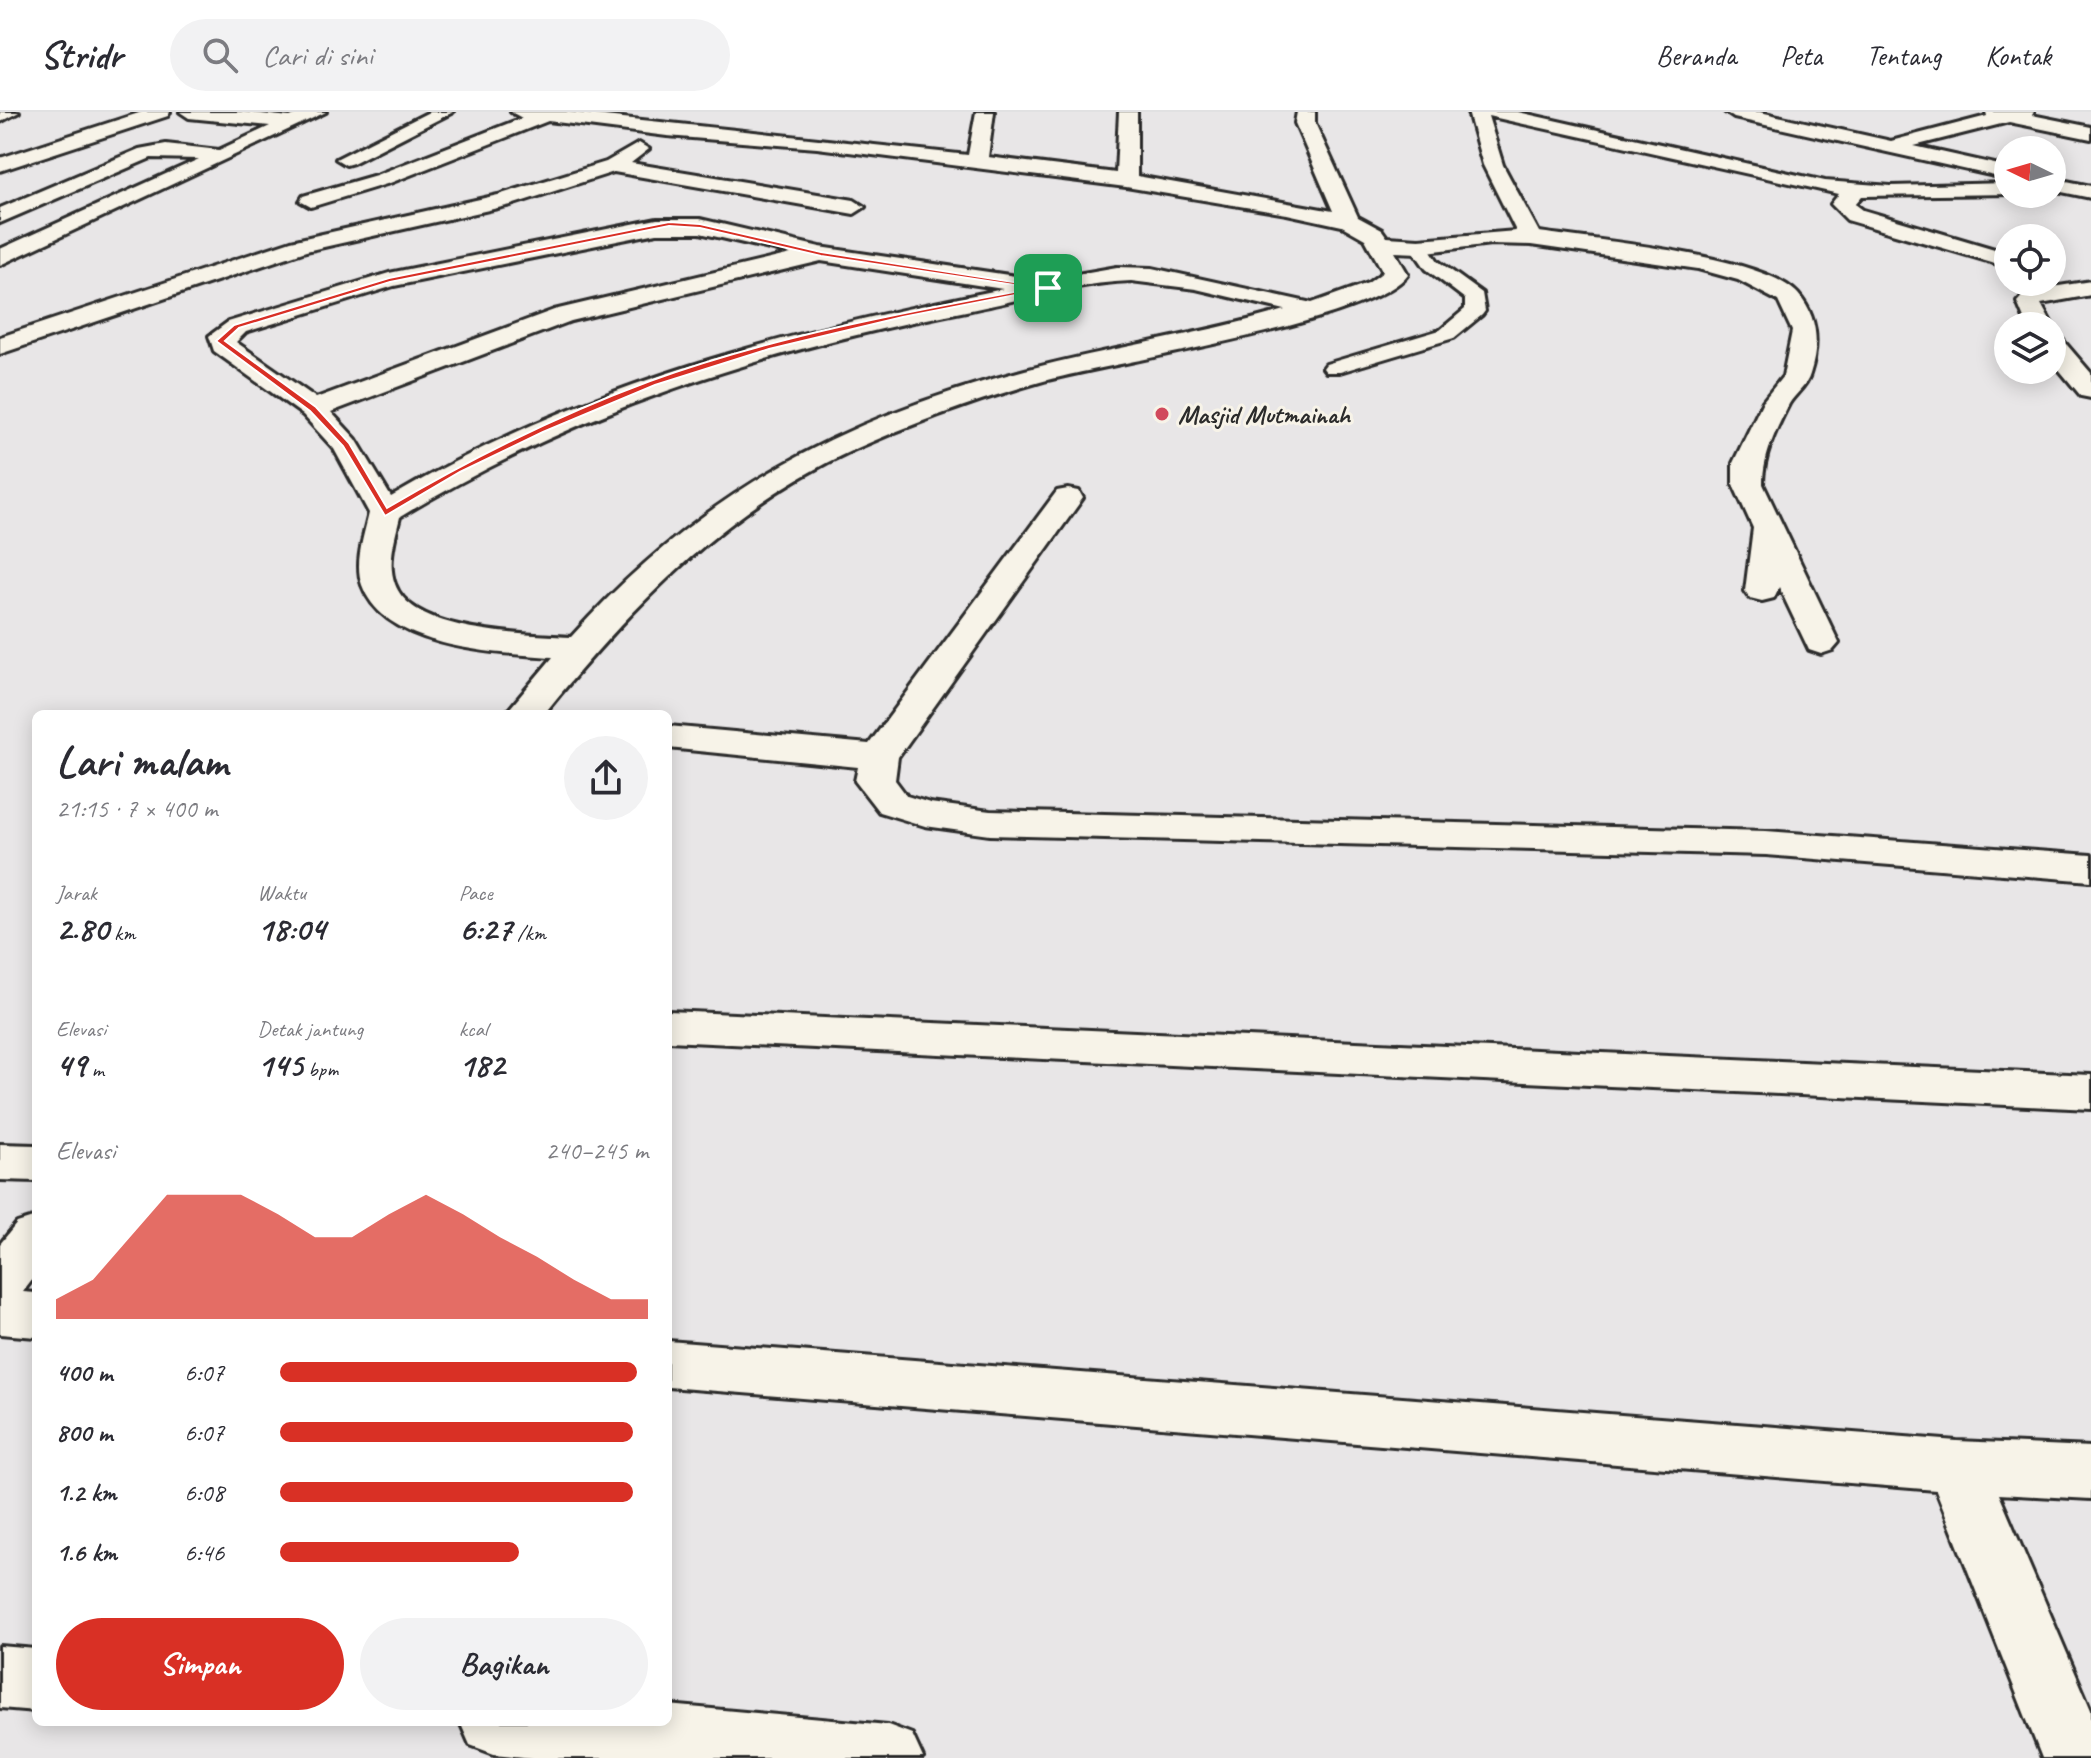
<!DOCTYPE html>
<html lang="id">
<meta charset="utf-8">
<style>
body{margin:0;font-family:Caveat,sans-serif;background:#f2f2f3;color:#2b2b33;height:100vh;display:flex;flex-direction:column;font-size:30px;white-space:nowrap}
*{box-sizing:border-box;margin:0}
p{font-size:26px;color:#7c7c81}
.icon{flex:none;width:44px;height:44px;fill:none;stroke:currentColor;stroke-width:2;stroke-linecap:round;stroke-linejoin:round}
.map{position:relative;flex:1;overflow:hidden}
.sheet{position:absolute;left:32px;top:598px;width:640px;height:1016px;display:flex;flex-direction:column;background:#fff;border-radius:12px;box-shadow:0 4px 20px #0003}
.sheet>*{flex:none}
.needle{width:52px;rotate:275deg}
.tools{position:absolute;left:1994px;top:24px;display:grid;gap:16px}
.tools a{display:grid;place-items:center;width:72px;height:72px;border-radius:50%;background:#fff;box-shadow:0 4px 20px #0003;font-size:40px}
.pin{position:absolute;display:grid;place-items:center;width:68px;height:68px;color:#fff;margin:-34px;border-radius:16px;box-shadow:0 4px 12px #0006}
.round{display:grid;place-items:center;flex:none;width:84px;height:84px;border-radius:42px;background:#f2f2f3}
.headline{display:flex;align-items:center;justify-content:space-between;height:136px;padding:0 24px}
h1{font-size:44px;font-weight:800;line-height:60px}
.figures{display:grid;grid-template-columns:repeat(3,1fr);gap:12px;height:136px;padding:8px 24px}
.figures div{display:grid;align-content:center}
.figures b{font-size:34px;font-weight:800}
.figures small{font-size:22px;font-weight:400}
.figures p{font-size:22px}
.chart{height:224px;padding:16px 24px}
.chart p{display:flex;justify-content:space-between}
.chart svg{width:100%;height:144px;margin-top:8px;fill:#d93025;opacity:.7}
.primary-button{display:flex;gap:16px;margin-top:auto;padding:16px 24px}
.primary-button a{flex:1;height:92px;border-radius:48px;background:#d93025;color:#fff;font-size:32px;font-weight:800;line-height:92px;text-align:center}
.primary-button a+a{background:#f2f2f3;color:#2b2b33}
ul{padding:0 24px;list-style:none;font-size:26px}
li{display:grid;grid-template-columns:128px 96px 1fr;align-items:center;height:60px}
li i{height:20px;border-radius:10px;background:#d93025}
header{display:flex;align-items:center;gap:48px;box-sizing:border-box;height:112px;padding:0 40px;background:#fff;border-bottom:2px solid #e1e1e2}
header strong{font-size:38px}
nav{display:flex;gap:44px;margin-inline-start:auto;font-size:28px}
.search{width:560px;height:72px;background:#f2f2f3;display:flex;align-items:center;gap:20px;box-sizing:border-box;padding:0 28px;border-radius:44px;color:#7c7c81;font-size:30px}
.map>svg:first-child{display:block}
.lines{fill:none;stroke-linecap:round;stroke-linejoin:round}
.lane-casing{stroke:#2b2b2b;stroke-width:6}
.street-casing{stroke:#2b2b2b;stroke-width:6}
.lane{fill:#f7f3e8;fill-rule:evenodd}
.street{fill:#f7f3e8;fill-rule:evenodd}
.route{fill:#d93025;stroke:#fff;stroke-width:2;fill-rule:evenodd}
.poi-dot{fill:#d1495b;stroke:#f7f3e8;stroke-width:3}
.labels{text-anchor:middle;stroke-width:6;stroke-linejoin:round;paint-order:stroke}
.far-poi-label{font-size:26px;font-weight:bold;fill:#2b2b2b;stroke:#f7f3e8;text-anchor:start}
</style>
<header>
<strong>Stridr</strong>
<div class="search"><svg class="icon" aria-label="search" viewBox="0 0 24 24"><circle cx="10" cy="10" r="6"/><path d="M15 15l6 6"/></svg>Cari di sini</div>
<nav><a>Beranda</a><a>Peta</a><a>Tentang</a><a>Kontak</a></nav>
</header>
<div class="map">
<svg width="2091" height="1646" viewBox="0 0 2091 1646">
<rect width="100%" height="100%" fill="#e8e6e7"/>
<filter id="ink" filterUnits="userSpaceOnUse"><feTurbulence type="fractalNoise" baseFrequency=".0125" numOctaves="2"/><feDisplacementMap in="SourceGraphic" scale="16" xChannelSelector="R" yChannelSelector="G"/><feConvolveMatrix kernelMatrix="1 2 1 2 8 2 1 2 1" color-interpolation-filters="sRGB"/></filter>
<g filter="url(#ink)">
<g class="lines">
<!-- lane casing -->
<g class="lane-casing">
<path id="lane" d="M 1419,129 L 1425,130 L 1438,149 L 1482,181 L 1485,199 L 1482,203 L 1454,226 L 1340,260 L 1326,260 L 1323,256 L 1326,252 L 1440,218 L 1465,197 L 1465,187 L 1426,157 L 1410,134 Z"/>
</g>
<!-- street casing -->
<g class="street-casing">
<path id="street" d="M 0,0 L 19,0 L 0,10 Z
M 142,0 L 170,0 L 168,4 L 0,59 L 0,46 Z
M 180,0 L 242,0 L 290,5 L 302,0 L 326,0 L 0,153 L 0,137 L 199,47 L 151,46 L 0,111 L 0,96 L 139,37 L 166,32 L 219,38 L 270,14 L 189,6 Z
M 429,0 L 453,0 L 353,51 L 346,53 L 336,47 Z
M 511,0 L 567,0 L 968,43 L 976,0 L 994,0 L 988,45 L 1116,61 L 1119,0 L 1137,0 L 1137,64 L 1333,99 L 1295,11 L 1297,0 L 1315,0 L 1315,11 L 1358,105 L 1382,118 L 1387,125 L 1419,127 L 1516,119 L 1483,53 L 1468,0 L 1518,0 L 1825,69 L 1891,74 L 2008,71 L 2008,82 L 2014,82 L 1862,84 L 1855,92 L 1863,98 L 2008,141 L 2008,155 L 1847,108 L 1831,92 L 1839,82 L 1488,4 L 1503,53 L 1539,120 C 1594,128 1764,143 1798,182 C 1819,206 1819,234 1810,262 C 1807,274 1795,282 1789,292 C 1776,317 1763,344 1763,372 L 1839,531 L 1833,538 L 1821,542 L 1809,538 L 1779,475 L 1774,486 L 1762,489 L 1750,486 L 1745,479 L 1753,416 L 1733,372 L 1733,351 L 1763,289 L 1783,264 L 1792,219 L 1778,189 L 1738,168 L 1698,157 L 1531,133 L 1491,132 L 1419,141 L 1395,140 L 1408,162 C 1375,210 1108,251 1040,270 C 977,288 913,311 853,338 C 726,396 631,495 544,602 L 505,602 L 553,545 C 496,541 385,537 362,473 C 354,451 364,423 369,401 L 334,337 L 303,303 L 214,239 L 209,224 L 228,210 L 389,161 L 657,107 L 700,107 L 820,135 L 1043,168 L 1117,155 L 1152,156 L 1312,191 L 1368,171 L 1383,160 L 1365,127 L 1342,114 L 1287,102 L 1126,75 L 817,36 L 667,24 L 548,9 L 390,71 L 311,95 L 300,89 L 303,84 L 376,63 L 522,6 ZM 657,121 L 700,121 L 791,142 L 554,198 L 316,286 L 236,230 L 246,220 L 394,174 ZM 821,149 L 1003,177 C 786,220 584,271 391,385 L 356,327 L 331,300 L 571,209 ZM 1131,169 L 1196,177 L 1285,198 C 1200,223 1111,235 1025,258 C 840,307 699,382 571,525 C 527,522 413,522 395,472 C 387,451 395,426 400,405 C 583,295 763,239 971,198 C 1025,187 1076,171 1131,169 Z
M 1725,0 L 1760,0 L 1891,29 L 1987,4 L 1986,0 L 2034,0 L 2032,3 L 2091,15 L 2091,27 L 2009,10 L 1914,34 L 2008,55 L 2008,67 L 1734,6 Z
M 639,31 L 649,37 L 631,51 L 854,88 L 865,95 L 854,102 L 614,60 L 511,93 L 306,139 L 0,242 L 0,225 L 291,129 L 498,83 L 606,50 Z
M 2052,66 L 2091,74 L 2091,86 L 2052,78 Z
M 2091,169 L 2091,183 L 2041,192 L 2053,214 L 2052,215 L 2027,214 L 2017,190 L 2027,179 Z
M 2052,224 L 2061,226 L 2091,261 L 2091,286 L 2081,284 L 2052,249 Z
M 1068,377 L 1079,379 L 1083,386 L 898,645 L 895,668 L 907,684 L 930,691 L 990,699 L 1766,719 L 2091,743 L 2091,769 L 1766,743 L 990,723 L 925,714 L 879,700 L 855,669 L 858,655 L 668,636 L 668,614 L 869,632 L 1057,379 Z
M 668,899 L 2091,963 L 2091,997 L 668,929 Z
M 0,1032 L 36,1033 L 36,1069 L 0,1068 Z
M 36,1105 L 36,1163 L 23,1180 L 36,1181 L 36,1225 L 0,1222 L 0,1132 L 17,1111 Z
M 668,1229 L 1957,1329 L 2091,1335 L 2091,1387 L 1999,1382 L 2091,1598 L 2091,1646 L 2042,1646 L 1936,1378 L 668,1275 Z
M 0,1534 L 36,1537 L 36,1599 L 0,1596 Z
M 668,1593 L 888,1613 L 912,1622 L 923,1646 L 533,1646 L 494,1642 L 470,1633 L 460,1610 L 668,1610 Z"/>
</g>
<!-- lane -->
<use href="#lane" class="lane"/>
<!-- street -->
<use href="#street" class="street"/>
</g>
</g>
<!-- route -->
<path class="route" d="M 669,110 L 700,112 L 821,140 L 1051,176 L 903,205 L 769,237 L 655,273 L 543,320 L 460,360 L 385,404 L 343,334 L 310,299 L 216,229 L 234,213 L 389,166 ZM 669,114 L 700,116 L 821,144 L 1035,176 C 905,200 774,224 650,269 C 558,303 470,347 387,396 L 349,331 L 316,295 L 225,229 L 239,216 L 390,170 Z"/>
<!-- markers -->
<circle class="poi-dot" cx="1162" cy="302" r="8"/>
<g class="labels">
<!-- far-poi labels -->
<g class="far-poi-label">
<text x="1178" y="311">Masjid Mutmainah</text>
</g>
</g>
</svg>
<div class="tools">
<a><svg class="needle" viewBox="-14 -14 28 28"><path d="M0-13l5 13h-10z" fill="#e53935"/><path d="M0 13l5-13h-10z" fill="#7c7c81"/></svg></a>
<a><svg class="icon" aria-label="locate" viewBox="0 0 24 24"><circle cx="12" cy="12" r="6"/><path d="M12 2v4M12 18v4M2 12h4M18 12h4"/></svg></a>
<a><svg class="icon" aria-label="layers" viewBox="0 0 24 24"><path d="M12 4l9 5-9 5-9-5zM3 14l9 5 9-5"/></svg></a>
</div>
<div class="pin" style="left:1048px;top:176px;background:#1e9e55"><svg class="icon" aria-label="arrive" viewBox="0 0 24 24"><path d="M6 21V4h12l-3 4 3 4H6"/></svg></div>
<section class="sheet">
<div class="headline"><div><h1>Lari malam</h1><p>21:15 · 7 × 400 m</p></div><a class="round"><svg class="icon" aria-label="share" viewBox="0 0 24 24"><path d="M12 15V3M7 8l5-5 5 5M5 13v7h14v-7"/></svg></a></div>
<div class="figures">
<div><p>Jarak</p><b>2.80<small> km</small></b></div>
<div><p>Waktu</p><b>18:04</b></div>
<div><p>Pace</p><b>6:27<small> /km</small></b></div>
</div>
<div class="figures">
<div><p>Elevasi</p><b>49<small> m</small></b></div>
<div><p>Detak jantung</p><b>145<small> bpm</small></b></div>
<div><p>kcal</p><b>182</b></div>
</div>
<div class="chart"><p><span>Elevasi</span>240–245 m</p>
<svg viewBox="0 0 160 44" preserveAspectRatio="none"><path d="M0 44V38L10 32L20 19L30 6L40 6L50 6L60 12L70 19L80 19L90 12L100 6L110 12L120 19L130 25L140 32L150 38L160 38V44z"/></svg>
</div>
<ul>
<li><b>400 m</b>6:07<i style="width:97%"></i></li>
<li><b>800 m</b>6:07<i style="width:96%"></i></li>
<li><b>1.2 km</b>6:08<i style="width:96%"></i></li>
<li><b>1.6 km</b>6:46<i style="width:65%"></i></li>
</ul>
<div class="primary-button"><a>Simpan</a><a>Bagikan</a></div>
</section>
</div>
